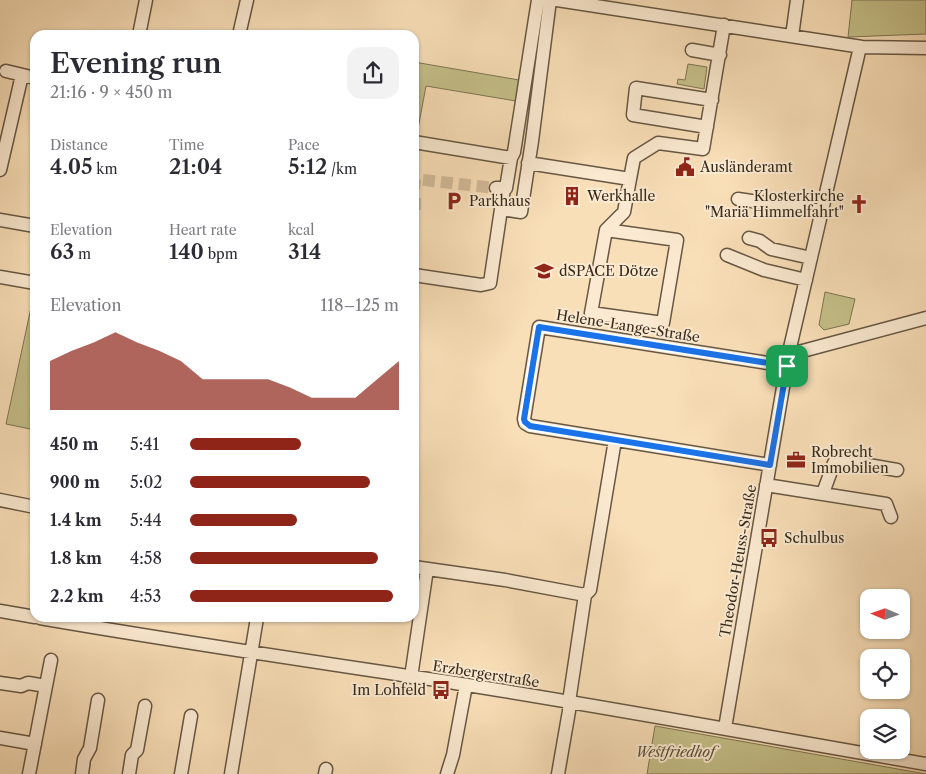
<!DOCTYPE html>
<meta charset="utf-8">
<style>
body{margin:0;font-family:"Libre Caslon Text",serif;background:#f2f2f3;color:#2b2b33;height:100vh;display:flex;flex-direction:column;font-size:19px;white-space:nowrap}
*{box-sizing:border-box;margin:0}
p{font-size:16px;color:#7c7c81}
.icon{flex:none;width:28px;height:28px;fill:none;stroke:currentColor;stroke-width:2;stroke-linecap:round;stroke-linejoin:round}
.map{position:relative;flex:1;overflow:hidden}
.panel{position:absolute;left:30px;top:30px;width:389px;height:592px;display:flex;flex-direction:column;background:#fff;border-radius:15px;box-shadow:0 1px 4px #0004}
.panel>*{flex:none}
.needle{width:32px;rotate:272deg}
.tools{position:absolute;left:860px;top:589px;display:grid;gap:10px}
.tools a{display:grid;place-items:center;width:50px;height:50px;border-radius:10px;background:#fff;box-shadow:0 1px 4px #0004;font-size:25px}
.pin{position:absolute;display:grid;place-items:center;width:42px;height:42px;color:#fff;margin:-21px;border-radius:10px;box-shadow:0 2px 8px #0006}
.round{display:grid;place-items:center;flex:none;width:52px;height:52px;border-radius:15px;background:#f2f2f3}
.head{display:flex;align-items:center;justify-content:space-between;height:85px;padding:0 20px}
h1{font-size:28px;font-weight:600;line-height:38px}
.metrics{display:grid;grid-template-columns:repeat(3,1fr);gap:8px;height:85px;padding:5px 20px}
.metrics div{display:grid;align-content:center}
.metrics b{font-size:21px;font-weight:600}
.metrics small{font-size:14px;font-weight:400}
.metrics p{font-size:14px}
.chart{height:140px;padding:10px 20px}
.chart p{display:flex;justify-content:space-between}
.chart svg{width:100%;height:90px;margin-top:5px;fill:#8f2418;opacity:.7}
ul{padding:0 20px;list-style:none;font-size:16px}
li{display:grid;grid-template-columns:80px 60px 1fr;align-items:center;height:38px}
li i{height:12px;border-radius:6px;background:#8f2418}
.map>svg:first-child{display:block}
.green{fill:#c5c089;stroke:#7e7553}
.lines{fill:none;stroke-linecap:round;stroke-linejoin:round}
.minor-tunnel{stroke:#d2bb99;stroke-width:12;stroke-dasharray:12 6;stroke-linecap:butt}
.minor-casing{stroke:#675744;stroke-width:15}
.minor{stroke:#fbead1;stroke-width:12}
.route-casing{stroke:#fff;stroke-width:10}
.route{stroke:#1a73e8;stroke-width:6}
.labels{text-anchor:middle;stroke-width:4;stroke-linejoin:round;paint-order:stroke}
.poi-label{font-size:14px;fill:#362a1d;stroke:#fbead1;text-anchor:start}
.street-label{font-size:14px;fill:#362a1d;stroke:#fbead1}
.park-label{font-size:14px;font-style:italic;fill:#5a5038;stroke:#fbead1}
</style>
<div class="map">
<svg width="926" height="774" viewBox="0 0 926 774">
<rect width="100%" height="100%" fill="#f9dfb8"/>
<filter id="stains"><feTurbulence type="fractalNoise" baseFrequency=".004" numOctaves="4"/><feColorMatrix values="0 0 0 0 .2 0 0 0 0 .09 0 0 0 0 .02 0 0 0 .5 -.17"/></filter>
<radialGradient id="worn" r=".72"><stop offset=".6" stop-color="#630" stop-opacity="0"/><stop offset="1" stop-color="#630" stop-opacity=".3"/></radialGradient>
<!-- green -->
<path class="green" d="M 852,0 L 926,0 L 926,34 L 848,37 Z
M 414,62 L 519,80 L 516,101 L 426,86 L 417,134 L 414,133 Z
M 688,64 L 707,67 L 704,89 L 677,84 L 678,79 L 685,80 Z
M 35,289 L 35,430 L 6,424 Z
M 825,292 L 855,299 L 849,324 L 824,330 L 819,325 Z
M 655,726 L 926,774 L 647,774 Z"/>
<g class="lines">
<!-- minor-tunnel -->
<path class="minor-tunnel" d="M 414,189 L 415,179 L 496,188
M 414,204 L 421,204"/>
<!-- minor casing -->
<g class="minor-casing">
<path id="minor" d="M 557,0 L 862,47 L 926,48
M 139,35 L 146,0
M 239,35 L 247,0
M 792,36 L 797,0
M 692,50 L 720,55
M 6,71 L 35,78
M 707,127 L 633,115 L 636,88 L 712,100
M 414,142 L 511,158
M 528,163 L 630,179 L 634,158 L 658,143 L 703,149 L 724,25
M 0,170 L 22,75
M 496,188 L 506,188 L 511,158 L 514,152 L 538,0
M 738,199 L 822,211
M 501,209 L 521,212 L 532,141 L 550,0
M 0,220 L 35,226
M 606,230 L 677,240 L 663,323 L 591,313 L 606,230 L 624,212 L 630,179
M 749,238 L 760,241 L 771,249 L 811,258
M 727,255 L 764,270 L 806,280
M 414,275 L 481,285 L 490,283 L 504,189
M 0,277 L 35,283
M 789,352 L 795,353 L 926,318
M 770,465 L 530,426 L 525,423 L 524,419 L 539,327 L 787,366
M 766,485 L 886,504 L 891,517
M 823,493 L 834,463 L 845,461 L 897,470
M 0,500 L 35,507
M 414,567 L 505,580 L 585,595
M 0,611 L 35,617
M 40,618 C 178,642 317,662 455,683 C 612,708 769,737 926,764
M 411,677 L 427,569
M 0,683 L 21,686 L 28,683 L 46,686
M 725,728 L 789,352 L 860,47
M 0,738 L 35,744
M 29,774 L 51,660
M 82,774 L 84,759 L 90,748 L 98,700
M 129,774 L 132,755 L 137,750 L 145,706
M 181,774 L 191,716
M 231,774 L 257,618
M 325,774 L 326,769
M 447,774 L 453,755 L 466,685
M 558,774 L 569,711 L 570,695 L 585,595 L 590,590 L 615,440"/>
</g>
<!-- minor -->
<use href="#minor" class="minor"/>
</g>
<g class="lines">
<!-- route casing -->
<g class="route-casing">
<path id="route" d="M 539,327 L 787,366 L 770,465 L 530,426 L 525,422 L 524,419 Z"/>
</g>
<!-- route -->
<use href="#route" class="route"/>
</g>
<!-- icons -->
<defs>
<g id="civic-bare" transform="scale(1.5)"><path d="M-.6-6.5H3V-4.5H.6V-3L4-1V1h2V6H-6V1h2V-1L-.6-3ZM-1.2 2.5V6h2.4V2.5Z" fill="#8f2418" stroke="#fbead1" stroke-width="2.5" paint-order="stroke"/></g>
<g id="building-bare" transform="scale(1.5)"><path d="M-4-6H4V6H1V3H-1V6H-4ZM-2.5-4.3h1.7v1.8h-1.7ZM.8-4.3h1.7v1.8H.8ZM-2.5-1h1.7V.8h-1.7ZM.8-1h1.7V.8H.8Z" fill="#8f2418" stroke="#fbead1" stroke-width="2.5" paint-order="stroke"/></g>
<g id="parking-bare" transform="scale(1.5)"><path d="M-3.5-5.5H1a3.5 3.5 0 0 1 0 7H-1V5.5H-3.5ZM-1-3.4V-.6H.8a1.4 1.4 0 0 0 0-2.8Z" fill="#8f2418" stroke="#fbead1" stroke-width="2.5" paint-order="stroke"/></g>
<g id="church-bare" transform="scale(1.5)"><path d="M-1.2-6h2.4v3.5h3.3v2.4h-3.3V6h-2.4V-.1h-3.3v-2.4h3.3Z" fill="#8f2418" stroke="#fbead1" stroke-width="2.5" paint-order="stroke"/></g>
<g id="school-bare" transform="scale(1.5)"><path d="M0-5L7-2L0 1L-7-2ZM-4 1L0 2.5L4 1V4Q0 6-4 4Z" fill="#8f2418" stroke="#fbead1" stroke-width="2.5" paint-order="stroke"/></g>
<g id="office-bare" transform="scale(1.5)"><path d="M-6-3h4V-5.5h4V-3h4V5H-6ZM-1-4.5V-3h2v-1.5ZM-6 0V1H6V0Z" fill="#8f2418" stroke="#fbead1" stroke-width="2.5" paint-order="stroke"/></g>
<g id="bus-bare" transform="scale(1.5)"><path d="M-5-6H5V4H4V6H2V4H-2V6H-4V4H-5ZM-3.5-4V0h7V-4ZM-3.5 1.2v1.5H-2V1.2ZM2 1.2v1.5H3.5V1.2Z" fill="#8f2418" stroke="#fbead1" stroke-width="2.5" paint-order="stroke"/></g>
</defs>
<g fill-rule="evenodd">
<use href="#civic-bare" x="685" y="167"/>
<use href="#building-bare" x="572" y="196"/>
<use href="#parking-bare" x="454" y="201"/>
<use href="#church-bare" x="859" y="204"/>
<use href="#school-bare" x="544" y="271"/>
<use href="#office-bare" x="796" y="460"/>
<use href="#bus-bare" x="769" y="538"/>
<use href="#bus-bare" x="441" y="690"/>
</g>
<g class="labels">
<!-- poi labels -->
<g class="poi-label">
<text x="700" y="172">Ausländeramt</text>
<text x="587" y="201">Werkhalle</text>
<text x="844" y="201" text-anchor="end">Klosterkirche<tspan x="844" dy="16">"Mariä Himmelfahrt"</tspan></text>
<text x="469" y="206">Parkhaus</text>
<text x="559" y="276">dSPACE Dötze</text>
<text x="811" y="457">Robrecht<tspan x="811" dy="16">Immobilien</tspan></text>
<text x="784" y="543">Schulbus</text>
<text x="426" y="695" text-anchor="end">Im Lohfeld</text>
</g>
<!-- street labels -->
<g class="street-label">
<text transform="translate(628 326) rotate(9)" y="5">Helene-Lange-Straße</text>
<text transform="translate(738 561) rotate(-80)" y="5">Theodor-Heuss-Straße</text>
<text transform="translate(486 674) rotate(9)" y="5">Erzbergerstraße</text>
</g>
<!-- park labels -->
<g class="park-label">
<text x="675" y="757">Westfriedhof</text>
</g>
</g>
<rect width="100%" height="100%" filter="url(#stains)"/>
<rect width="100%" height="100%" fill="url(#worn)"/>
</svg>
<div class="tools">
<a><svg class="needle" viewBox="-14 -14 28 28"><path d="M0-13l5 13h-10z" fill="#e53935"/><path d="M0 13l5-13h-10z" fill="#7c7c81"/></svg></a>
<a><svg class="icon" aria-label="locate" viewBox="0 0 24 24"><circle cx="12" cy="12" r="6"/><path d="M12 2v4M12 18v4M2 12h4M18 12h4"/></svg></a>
<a><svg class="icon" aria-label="layers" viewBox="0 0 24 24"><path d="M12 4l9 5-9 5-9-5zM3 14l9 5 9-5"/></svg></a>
</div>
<div class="pin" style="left:787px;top:366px;background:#1e9e55"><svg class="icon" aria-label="arrive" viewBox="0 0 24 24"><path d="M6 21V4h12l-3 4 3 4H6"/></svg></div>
<section class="panel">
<div class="head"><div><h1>Evening run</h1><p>21:16 · 9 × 450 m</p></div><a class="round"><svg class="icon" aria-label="share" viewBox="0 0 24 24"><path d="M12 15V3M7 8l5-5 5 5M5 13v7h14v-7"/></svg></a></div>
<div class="metrics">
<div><p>Distance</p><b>4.05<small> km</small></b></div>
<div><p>Time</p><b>21:04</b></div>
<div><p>Pace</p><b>5:12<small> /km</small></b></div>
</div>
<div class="metrics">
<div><p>Elevation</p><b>63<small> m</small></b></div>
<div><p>Heart rate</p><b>140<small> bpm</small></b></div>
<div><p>kcal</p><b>314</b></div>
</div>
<div class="chart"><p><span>Elevation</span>118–125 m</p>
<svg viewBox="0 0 160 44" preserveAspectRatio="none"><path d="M0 44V20L10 15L20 11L30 6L40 11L50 15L60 20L70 29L80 29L90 29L100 29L110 33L120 38L130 38L140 38L150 29L160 20V44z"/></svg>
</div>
<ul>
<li><b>450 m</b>5:41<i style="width:53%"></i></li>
<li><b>900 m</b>5:02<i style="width:86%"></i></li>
<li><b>1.4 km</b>5:44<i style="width:51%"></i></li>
<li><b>1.8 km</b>4:58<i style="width:90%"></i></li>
<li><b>2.2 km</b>4:53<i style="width:97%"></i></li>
</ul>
</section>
</div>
